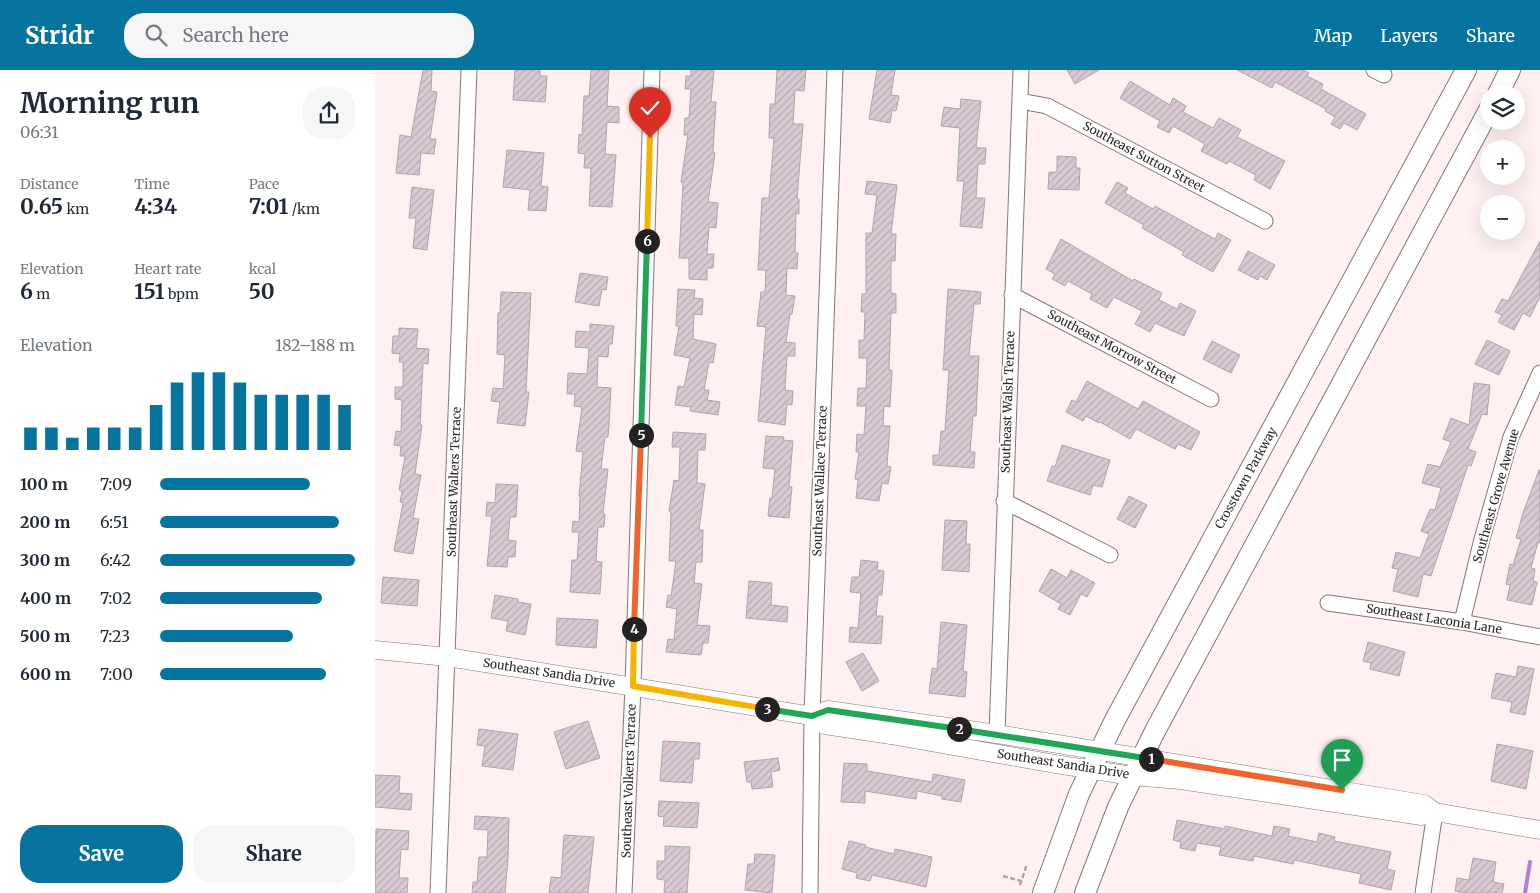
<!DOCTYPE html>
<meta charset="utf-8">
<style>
body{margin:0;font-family:Merriweather,serif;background:#f6f6f7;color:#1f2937;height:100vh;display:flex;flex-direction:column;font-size:19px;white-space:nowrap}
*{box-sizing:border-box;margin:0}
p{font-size:16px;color:#747a83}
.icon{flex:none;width:28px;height:28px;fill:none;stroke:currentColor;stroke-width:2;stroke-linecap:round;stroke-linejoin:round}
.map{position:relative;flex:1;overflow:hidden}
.side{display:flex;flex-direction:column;background:#fff;width:375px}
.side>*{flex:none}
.buttons{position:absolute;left:1105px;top:15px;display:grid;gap:10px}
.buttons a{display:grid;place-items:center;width:45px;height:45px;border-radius:50%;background:#fff;box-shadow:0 5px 20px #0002;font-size:25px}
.pin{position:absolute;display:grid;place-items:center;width:42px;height:42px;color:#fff;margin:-51px -21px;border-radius:50% 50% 50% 0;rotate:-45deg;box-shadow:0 0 5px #0007}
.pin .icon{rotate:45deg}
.km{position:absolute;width:25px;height:25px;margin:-12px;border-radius:50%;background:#222;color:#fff;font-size:14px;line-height:25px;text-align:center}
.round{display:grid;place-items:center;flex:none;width:52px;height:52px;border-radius:20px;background:#f6f6f7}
.headline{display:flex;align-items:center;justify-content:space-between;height:85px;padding:0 20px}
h1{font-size:28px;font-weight:700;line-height:38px}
.stats{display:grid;grid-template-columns:repeat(3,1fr);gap:8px;height:85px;padding:5px 20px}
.stats div{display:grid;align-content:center}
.stats b{font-size:21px;font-weight:700}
.stats small{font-size:14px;font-weight:400}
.stats p{font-size:14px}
.chart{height:140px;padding:10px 20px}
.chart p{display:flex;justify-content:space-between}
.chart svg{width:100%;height:90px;margin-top:5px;stroke:#07749f;stroke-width:6}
.cta{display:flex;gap:10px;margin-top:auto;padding:10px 20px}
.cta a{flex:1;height:58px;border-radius:20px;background:#07749f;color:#fff;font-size:20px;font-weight:700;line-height:58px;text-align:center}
.cta a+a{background:#f6f6f7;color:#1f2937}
ul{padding:0 20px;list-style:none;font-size:16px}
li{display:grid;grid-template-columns:80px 60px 1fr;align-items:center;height:38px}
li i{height:12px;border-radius:6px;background:#07749f}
header{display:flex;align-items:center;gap:30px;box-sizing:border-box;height:70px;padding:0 25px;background:#07749f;color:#fff}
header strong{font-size:24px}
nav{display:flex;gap:28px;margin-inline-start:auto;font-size:18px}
.search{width:350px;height:45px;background:#f6f6f7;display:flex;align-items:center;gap:12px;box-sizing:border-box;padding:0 18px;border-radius:20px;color:#747a83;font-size:19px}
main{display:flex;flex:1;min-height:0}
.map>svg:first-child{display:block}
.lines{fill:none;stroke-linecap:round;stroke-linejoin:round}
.stream{stroke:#b67ece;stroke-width:4}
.building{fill:url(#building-hatch);stroke:#b1a3ab}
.minor-casing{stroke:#867577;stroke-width:17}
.tertiary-casing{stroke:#867577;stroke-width:19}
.secondary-casing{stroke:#867577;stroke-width:22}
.path{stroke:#afa3a4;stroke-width:2.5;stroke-dasharray:5 2.5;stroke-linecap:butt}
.minor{stroke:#fff;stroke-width:15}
.tertiary{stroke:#fff;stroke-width:18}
.secondary{stroke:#fff;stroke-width:20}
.split-1-casing{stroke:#fff;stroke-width:10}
.split-2-casing{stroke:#fff;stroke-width:10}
.split-3-casing{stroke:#fff;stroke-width:10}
.split-4-casing{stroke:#fff;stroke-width:10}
.split-5-casing{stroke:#fff;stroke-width:10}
.split-6-casing{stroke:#fff;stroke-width:10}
.split-7-casing{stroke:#fff;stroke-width:10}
.split-1{stroke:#f0652b;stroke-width:6}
.split-2{stroke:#22a559;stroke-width:6}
.split-3{stroke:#22a559;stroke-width:6}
.split-4{stroke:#f5b400;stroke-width:6}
.split-5{stroke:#f0652b;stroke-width:6}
.split-6{stroke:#22a559;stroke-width:6}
.split-7{stroke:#f5b400;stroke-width:6}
.labels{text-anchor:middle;stroke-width:4;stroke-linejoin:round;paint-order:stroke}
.street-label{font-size:12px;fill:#2e2828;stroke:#fff}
</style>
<header>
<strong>Stridr</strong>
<div class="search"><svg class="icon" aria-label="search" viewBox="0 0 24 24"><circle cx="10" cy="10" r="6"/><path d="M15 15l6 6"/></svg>Search here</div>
<nav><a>Map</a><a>Layers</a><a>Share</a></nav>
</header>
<main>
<section class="side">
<div class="headline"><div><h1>Morning run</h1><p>06:31</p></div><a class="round"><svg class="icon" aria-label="share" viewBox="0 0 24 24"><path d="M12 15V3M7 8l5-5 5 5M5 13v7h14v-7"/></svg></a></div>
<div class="stats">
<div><p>Distance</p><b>0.65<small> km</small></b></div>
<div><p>Time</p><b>4:34</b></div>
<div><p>Pace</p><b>7:01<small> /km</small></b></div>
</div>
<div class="stats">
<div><p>Elevation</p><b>6<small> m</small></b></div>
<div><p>Heart rate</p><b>151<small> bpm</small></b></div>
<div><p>kcal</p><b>50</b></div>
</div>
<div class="chart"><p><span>Elevation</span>182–188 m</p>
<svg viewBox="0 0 160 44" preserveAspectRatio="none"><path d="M5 44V33M15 44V33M25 44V38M35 44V33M45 44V33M55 44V33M65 44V22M75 44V11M85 44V6M95 44V6M105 44V11M115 44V17M125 44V17M135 44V17M145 44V17M155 44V22"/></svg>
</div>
<ul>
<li><b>100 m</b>7:09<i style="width:77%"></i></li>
<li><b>200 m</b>6:51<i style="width:92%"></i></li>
<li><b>300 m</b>6:42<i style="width:100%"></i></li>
<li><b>400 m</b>7:02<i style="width:83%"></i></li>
<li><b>500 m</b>7:23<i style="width:68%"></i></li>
<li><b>600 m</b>7:00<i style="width:85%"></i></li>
</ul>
<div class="cta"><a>Save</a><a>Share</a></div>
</section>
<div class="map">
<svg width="1165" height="823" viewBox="0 0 1165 823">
<defs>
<pattern id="building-hatch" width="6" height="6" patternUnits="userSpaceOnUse" patternTransform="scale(1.25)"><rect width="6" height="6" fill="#d9c9d2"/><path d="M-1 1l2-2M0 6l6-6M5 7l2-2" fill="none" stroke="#bbadb4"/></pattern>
</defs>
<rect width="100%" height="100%" fill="#fff0f1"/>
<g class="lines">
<!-- stream -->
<path class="stream" d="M 1150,823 L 1155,792"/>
</g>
<!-- building -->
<path class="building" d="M 48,0 L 57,0 L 56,21 L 62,22 L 55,69 L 61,69 L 59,84 L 46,83 L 44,105 L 21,103 L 25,65 L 36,67 Z
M 140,0 L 165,0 L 165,6 L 172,6 L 170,32 L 138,30 Z
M 216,0 L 234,0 L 232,36 L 244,37 L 244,53 L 232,52 L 230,84 L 241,85 L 237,137 L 214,136 L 216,98 L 209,98 L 210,84 L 203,83 L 204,64 L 207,65 L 209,26 L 214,26 Z
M 316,0 L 339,0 L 336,32 L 341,32 L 338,82 L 340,83 L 333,132 L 343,133 L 341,158 L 334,157 L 332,184 L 339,184 L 338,198 L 332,198 L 332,210 L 314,209 L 314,188 L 304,188 L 308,113 L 306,112 L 313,65 L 309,65 L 310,48 L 314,48 L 316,19 L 310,19 L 311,6 L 316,6 Z
M 402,0 L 431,0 L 429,21 L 420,20 L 418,54 L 428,54 L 422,129 L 424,129 L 424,144 L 421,143 L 420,183 L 423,183 L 422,199 L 412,198 L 411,225 L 420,226 L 417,244 L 415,244 L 411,272 L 420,273 L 420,286 L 412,286 L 410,320 L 418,321 L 417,335 L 412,334 L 410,355 L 383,351 L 391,257 L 382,256 L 386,222 L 390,222 L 391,200 L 383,200 L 384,181 L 387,128 L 394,128 L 399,68 L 394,68 L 395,34 L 400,34 Z
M 502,0 L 520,0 L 516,25 L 524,26 L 521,41 L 517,40 L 515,53 L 494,49 Z
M 692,0 L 724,0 L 700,14 Z
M 862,0 L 928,0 L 934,3 L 932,6 L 948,14 L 946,19 L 991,44 L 982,60 L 969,53 L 965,59 L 956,54 L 960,47 L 950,41 L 951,39 L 900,12 L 897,18 Z
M 755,11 L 795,35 L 798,28 L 811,36 L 808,42 L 838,58 L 844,48 L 866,60 L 862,67 L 910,91 L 895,119 L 879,110 L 881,105 L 854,91 L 852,94 L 826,81 L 830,74 L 798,56 L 794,63 L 782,57 L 785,51 L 745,28 Z
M 586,29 L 606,31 L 601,78 L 611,78 L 610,94 L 603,94 L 601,128 L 610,128 L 607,158 L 585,156 L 589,111 L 582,111 L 585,58 L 566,56 L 569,37 L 585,39 Z
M 132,80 L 169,83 L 166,116 L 173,117 L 171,141 L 153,140 L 155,120 L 128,117 Z
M 682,86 L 701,87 L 701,98 L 705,98 L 704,120 L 673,119 L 674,102 L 682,102 Z
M 492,111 L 522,115 L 516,164 L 521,164 L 520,191 L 516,191 L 516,223 L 521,224 L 521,243 L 516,243 L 514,300 L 517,300 L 515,337 L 509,336 L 508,356 L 515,356 L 512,396 L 516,397 L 513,414 L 507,413 L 504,431 L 481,428 L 483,410 L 480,409 L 484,382 L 481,382 L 482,364 L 489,365 L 491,336 L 482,336 L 483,318 L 491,318 L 492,288 L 484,288 L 484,270 L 489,270 L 490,242 L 486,242 L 487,224 L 491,224 L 491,163 L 497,163 L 502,125 L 490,124 Z
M 742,112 L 753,118 L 750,123 L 778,139 L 780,136 L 840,169 L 843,163 L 856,170 L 838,202 L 807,185 L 809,182 L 767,158 L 769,155 L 730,133 Z
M 37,117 L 59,120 L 52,180 L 38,178 L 41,148 L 34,148 Z
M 686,169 L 758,211 L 759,209 L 787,223 L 784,230 L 802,239 L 805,233 L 821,241 L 809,266 L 780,253 L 775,262 L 760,254 L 767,241 L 739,227 L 732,238 L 715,229 L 717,224 L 693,211 L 690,216 L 677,209 L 680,204 L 671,199 Z
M 1165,171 L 1165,227 L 1155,247 L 1148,243 L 1139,260 L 1123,252 L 1127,245 L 1120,242 L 1127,229 L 1133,231 Z
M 873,181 L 900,195 L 892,210 L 885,206 L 883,210 L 863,200 Z
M 205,203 L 233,207 L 231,220 L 227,219 L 224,236 L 200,232 Z
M 303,219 L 320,220 L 319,228 L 328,229 L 327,245 L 319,244 L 318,269 L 341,274 L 338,293 L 334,292 L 329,320 L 334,320 L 332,330 L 345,332 L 343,345 L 315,341 L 316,337 L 300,335 L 303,316 L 309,317 L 315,288 L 299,285 L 304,256 L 301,256 Z
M 573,219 L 606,222 L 605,234 L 599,234 L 594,286 L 604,286 L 601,346 L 598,346 L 595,382 L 600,382 L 599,398 L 558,395 L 558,385 L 564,385 L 566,361 L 570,361 L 574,300 L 568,300 Z
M 126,222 L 156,223 L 151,322 L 154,322 L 150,356 L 122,353 L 125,332 L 116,331 L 118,318 L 128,319 L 130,285 L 122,284 L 123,243 L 125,243 Z
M 215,254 L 239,256 L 237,274 L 234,274 L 233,287 L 223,286 L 222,317 L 236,318 L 234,355 L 233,367 L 230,367 L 226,399 L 233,399 L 228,444 L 230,444 L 229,457 L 223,457 L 221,491 L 227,492 L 225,524 L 195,522 L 197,490 L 202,490 L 204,462 L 197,462 L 198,451 L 204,452 L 205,426 L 204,426 L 208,382 L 201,381 L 207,337 L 199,336 L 200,324 L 192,324 L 193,303 L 212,304 L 214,278 L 200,277 L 201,261 L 215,262 Z
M 24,258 L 43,259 L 41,278 L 54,279 L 53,294 L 48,293 L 45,355 L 47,355 L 40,404 L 46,405 L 38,448 L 44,449 L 38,484 L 19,481 L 28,433 L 25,432 L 27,421 L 24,420 L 30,386 L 25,386 L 26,376 L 19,375 L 21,361 L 26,362 L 27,330 L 20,329 L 20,317 L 28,317 L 28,292 L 24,292 L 25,284 L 17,283 L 18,266 L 24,266 Z
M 1112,270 L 1135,281 L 1124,305 L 1100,294 Z
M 837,271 L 865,285 L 856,303 L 828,289 Z
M 712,311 L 763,339 L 768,331 L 825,362 L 816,380 L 803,374 L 800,379 L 761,359 L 755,369 L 725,352 L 724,353 L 711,346 L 708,351 L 691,342 L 697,330 L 701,332 Z
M 1099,313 L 1115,315 L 1112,345 L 1107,344 L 1093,379 L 1101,382 L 1096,396 L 1093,395 L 1056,506 L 1048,504 L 1043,527 L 1018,521 L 1023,499 L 1017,498 L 1021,482 L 1045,488 L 1054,464 L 1046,461 L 1055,439 L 1060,440 L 1066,418 L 1047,413 L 1053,394 L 1065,397 L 1076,372 L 1068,369 L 1076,348 L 1094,355 Z
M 298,362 L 331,364 L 330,380 L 323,380 L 322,413 L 330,414 L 324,460 L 328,460 L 327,492 L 321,492 L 319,513 L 327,514 L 322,555 L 335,556 L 333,573 L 328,573 L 326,585 L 291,582 L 293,569 L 299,570 L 302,539 L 291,537 L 293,525 L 296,526 L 301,491 L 294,491 L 296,442 L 294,441 L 299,410 L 304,411 L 305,377 L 297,377 Z
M 391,366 L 409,367 L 408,370 L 418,371 L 414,417 L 417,417 L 414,448 L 393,446 L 395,428 L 397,428 L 400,399 L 388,398 Z
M 687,375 L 735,390 L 727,417 L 718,415 L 715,425 L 672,411 L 677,396 L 680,397 Z
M 1164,400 L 1165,400 L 1165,473 L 1163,472 L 1156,498 L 1160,499 L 1158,511 L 1162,512 L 1157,535 L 1132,530 L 1135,515 L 1131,514 L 1135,494 L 1138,495 L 1146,469 L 1141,468 L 1148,443 Z
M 121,414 L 143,415 L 141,447 L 135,447 L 133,470 L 141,471 L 140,487 L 133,487 L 132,497 L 112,496 L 117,446 L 111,446 L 112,432 L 120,433 Z
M 754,426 L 772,435 L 760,458 L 742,449 Z
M 570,450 L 592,451 L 591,474 L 595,474 L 594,502 L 567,500 Z
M 486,490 L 503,492 L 502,500 L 509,501 L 507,525 L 503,525 L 501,546 L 508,546 L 506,574 L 474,572 L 475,557 L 483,558 L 486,523 L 475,522 L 477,507 L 484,507 Z
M 676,499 L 692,508 L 696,500 L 720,513 L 712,527 L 706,524 L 695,545 L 683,539 L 686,534 L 664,521 Z
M 8,507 L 44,510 L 42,536 L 6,533 Z
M 374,511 L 397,513 L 396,535 L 413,537 L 412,552 L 371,548 Z
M 120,525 L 143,529 L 143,532 L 156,534 L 150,565 L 131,561 L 133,551 L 116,548 Z
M 182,548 L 223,550 L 221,578 L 181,575 Z
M 566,552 L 592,555 L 588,601 L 592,602 L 590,627 L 554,623 L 557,598 L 562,599 Z
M 993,572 L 1030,582 L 1024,606 L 995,599 L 996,593 L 988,591 Z
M 488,583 L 504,611 L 487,621 L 471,592 Z
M 1143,596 L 1159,599 L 1150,645 L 1135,642 L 1137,632 L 1116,628 L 1121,603 L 1141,607 Z
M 213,651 L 225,688 L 191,699 L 179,662 Z
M 104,659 L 143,664 L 138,700 L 107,696 L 110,676 L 102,675 Z
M 288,671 L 325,673 L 324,689 L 319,689 L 317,713 L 285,711 Z
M 1122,674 L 1158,681 L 1151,719 L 1116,711 Z
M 403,688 L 405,700 L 396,702 L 398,717 L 377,719 L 376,712 L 372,712 L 369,692 Z
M 469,693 L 492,694 L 492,701 L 557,712 L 558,704 L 590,710 L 586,732 L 567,729 L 567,726 L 542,721 L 541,729 L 490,721 L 490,733 L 466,732 Z
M 0,705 L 25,706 L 24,723 L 37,724 L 36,740 L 0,737 Z
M 284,731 L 324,733 L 322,758 L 288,756 L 289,747 L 283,746 Z
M 100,746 L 134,748 L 133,789 L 130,823 L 97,823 L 98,812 L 102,812 L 104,787 L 112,787 L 113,760 L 99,759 Z
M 802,750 L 850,759 L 850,756 L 897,766 L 899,756 L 915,759 L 913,766 L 942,772 L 944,763 L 960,767 L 959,771 L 1016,782 L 1012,799 L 1020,801 L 1016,820 L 984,813 L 986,804 L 919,790 L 918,794 L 879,786 L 878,791 L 844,785 L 846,777 L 822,773 L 820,781 L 805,778 L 806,772 L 798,770 Z
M 1,759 L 34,761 L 33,780 L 26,779 L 24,808 L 33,808 L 32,823 L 0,823 Z
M 189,765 L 219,767 L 213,823 L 174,823 L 176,807 L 186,808 Z
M 474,771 L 491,775 L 490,777 L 519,784 L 520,779 L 557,787 L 551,817 L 497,805 L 495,811 L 481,808 L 482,803 L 467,799 Z
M 290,776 L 315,777 L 312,823 L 289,823 L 290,810 L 282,809 L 282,791 L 290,791 Z
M 380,784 L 400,785 L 397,823 L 370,820 L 373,794 L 379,794 Z
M 1098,788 L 1121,792 L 1118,812 L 1129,814 L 1127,823 L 1089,823 L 1080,821 L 1082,808 L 1094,810 Z"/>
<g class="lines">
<!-- minor casing -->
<g class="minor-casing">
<path id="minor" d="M 999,0 L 1009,5
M 645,31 L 672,36 L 890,151
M 637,225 L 836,329
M 629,431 L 735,485
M 953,533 L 1087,552 L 1165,567
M 1087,552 L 1107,469 L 1136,367 L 1165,303
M 622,664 L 646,0
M 63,823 L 94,0
M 249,823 L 258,616 L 277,0
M 435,823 L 437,646 L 460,0
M 1048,823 L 1060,742"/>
</g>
<!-- tertiary casing -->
<g class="tertiary-casing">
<path id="tertiary" d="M 0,580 L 73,587 L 437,646 L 450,655 L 516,665 L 686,695 L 757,706 L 805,710 L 1047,746 L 1060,742 L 1165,760
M 437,646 L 453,640 L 622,664 L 1049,734 L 1060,742"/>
</g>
<!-- secondary casing -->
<g class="secondary-casing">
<path id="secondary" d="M 1123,24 L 1135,0
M 668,823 L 704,724 L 740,650 L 1091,0
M 710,823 L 743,737 L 779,663 L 1114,40"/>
</g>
<!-- path -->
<path class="path" d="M 628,806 L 646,811
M 645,815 L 652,794"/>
<!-- minor -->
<use href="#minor" class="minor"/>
<!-- tertiary -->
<use href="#tertiary" class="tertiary"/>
<!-- secondary -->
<use href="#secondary" class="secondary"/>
</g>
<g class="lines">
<!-- split-1 casing -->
<g class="split-1-casing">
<path id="split-1" d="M 776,689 L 967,720"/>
</g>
<!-- split-2 casing -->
<g class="split-2-casing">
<path id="split-2" d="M 584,659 L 776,689"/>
</g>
<!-- split-3 casing -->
<g class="split-3-casing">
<path id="split-3" d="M 392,639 L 437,646 L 453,640 L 584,659"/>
</g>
<!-- split-4 casing -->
<g class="split-4-casing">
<path id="split-4" d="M 259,559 L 258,616 L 392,639"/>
</g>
<!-- split-5 casing -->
<g class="split-5-casing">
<path id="split-5" d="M 259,559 L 266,365"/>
</g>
<!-- split-6 casing -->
<g class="split-6-casing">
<path id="split-6" d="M 266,365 L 272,171"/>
</g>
<!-- split-7 casing -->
<g class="split-7-casing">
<path id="split-7" d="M 272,171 L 275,68"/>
</g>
<!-- split-1 -->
<use href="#split-1" class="split-1"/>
<!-- split-2 -->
<use href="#split-2" class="split-2"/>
<!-- split-3 -->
<use href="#split-3" class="split-3"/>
<!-- split-4 -->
<use href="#split-4" class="split-4"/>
<!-- split-5 -->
<use href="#split-5" class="split-5"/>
<!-- split-6 -->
<use href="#split-6" class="split-6"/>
<!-- split-7 -->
<use href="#split-7" class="split-7"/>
</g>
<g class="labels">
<!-- street labels -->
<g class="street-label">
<text transform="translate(769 87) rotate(28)" y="4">Southeast Sutton Street</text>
<text transform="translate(737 277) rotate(28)" y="4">Southeast Morrow Street</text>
<text transform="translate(633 332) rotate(-88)" y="4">Southeast Walsh Terrace</text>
<text transform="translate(871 408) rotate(-61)" y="4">Crosstown Parkway</text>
<text transform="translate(445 411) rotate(-88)" y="4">Southeast Wallace Terrace</text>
<text transform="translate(79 412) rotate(-88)" y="4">Southeast Walters Terrace</text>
<text transform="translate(1121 426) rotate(-74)" y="4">Southeast Grove Avenue</text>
<text transform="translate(1059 549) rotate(9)" y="4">Southeast Laconia Lane</text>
<text transform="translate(174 603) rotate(9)" y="4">Southeast Sandia Drive</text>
<text transform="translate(688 694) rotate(9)" y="4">Southeast Sandia Drive</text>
<text transform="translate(254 711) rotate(-88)" y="4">Southeast Volkerts Terrace</text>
</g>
</g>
</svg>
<div class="buttons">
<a><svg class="icon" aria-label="layers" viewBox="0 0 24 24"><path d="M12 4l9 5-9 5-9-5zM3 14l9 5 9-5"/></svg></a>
<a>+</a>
<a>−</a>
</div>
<div class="pin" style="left:967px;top:720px;background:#1e9e55"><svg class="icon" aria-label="arrive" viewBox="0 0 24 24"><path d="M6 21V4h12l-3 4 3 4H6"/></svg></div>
<div class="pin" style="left:275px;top:68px;background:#d93025"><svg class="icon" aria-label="check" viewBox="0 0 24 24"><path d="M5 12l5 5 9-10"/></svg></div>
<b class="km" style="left:776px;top:689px">1</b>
<b class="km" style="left:584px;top:659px">2</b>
<b class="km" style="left:392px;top:639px">3</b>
<b class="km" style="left:259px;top:559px">4</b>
<b class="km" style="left:266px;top:365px">5</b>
<b class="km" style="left:272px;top:171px">6</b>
</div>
</main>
